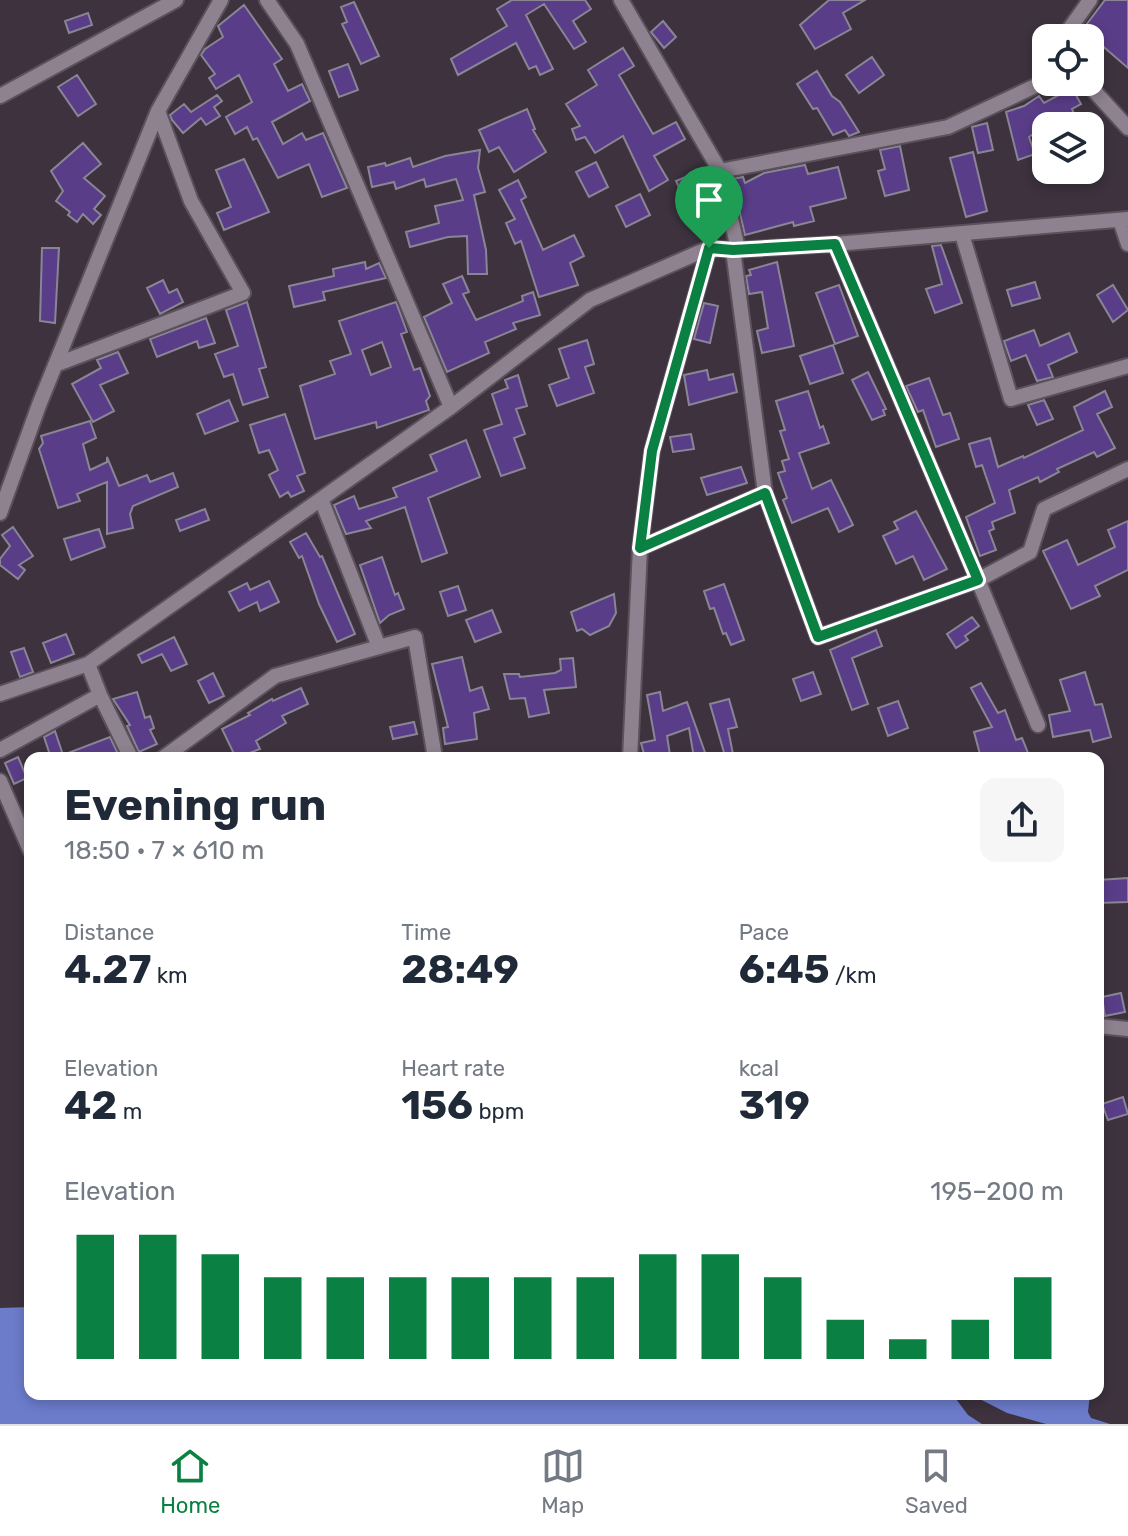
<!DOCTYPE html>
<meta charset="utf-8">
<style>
body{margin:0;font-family:Rubik,sans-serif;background:#f6f6f7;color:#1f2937;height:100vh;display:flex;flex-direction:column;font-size:30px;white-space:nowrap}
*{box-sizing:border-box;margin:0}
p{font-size:26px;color:#747a83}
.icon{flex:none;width:44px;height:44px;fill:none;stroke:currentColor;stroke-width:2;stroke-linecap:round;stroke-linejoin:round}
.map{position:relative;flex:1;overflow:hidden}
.sheet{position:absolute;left:24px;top:752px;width:1080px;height:648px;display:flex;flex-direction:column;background:#fff;border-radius:16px;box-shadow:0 4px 12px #0003}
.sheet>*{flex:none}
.tools{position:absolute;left:1032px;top:24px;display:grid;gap:16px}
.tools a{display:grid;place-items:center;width:72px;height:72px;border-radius:16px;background:#fff;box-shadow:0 4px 12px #0003;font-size:40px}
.pin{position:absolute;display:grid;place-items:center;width:68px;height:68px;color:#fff;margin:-82px -34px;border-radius:50% 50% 50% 0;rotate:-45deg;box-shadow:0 0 8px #0007}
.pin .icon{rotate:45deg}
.round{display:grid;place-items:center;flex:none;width:84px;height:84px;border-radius:16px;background:#f6f6f7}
.overview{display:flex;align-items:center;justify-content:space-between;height:136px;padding:0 40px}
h1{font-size:44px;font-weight:700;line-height:60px}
.stats{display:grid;grid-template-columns:repeat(3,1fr);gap:12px;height:136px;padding:8px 40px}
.stats div{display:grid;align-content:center}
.stats b{font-size:40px;font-weight:700}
.stats small{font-size:22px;font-weight:400}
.stats p{font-size:22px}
.chart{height:224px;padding:16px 40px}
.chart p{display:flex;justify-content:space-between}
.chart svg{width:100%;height:144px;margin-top:8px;stroke:#0b8043;stroke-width:6}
.menu{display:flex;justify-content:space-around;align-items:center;height:112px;border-top:2px solid #e0e1e3;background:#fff;font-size:22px;color:#747a83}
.menu a{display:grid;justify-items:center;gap:4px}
.menu .on{color:#0b8043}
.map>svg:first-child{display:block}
.water{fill:#6c7ccb}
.building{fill:#5a3d88;stroke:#8a8595;stroke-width:2;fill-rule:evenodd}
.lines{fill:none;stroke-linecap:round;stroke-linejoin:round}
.minor-casing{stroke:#5a515b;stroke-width:18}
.minor{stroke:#8f8290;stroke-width:14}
.route-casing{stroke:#fff;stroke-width:16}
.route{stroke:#0b8043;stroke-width:10}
</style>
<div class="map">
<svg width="1128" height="1424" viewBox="0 0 1128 1424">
<rect width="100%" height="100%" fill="#3d323e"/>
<!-- water -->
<path class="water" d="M 30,1307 L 30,1394 L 963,1394 L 956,1399 L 968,1415 L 982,1424 L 0,1424 L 0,1308 Z
M 970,1394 L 1090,1394 L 1088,1412 L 1091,1418 L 1110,1424 L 1046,1424 L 1007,1413 Z"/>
<!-- building -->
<path class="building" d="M 512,0 L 585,0 L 591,9 L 573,21 L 586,42 L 574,49 L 544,4 L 526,15 L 553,69 L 540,75 L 536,66 L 529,69 L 516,43 L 458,75 L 451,59 L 507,26 L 497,9 Z
M 829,0 L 865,0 L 843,13 L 851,29 L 815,49 L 800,25 Z
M 1105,0 L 1128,0 L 1128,68 L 1083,29 Z
M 354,2 L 379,56 L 361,64 L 342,24 L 347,22 L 341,7 Z
M 244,5 L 282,59 L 274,64 L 288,91 L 302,84 L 310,101 L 272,122 L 283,144 L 302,133 L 306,140 L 323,133 L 347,188 L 322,197 L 309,164 L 278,178 L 257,138 L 253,140 L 247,127 L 235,134 L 226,117 L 252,102 L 239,75 L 216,89 L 209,78 L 215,74 L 201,55 L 205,49 L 223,37 L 218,26 Z
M 88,13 L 92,25 L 69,33 L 65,21 Z
M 663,21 L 676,37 L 664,48 L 651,32 Z
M 623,48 L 634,66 L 619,75 L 653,134 L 676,122 L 685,139 L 654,156 L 668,180 L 649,191 L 623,136 L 595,153 L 585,137 L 576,140 L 572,129 L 580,126 L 566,104 L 597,85 L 588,70 Z
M 872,57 L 884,75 L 859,93 L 846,75 Z
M 348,64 L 358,90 L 339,97 L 329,71 Z
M 817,71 L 832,96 L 840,102 L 859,132 L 849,136 L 845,130 L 833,135 L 817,108 L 813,109 L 797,84 Z
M 77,75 L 96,104 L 78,116 L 58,87 Z
M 1072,88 L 1081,104 L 1072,109 L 1079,126 L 1044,126 L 1029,137 L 1035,154 L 1018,160 L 1006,112 L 1024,106 L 1039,96 L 1044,103 Z
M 217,95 L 222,101 L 214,107 L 220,116 L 206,125 L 201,118 L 183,133 L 172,120 L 170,115 L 184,104 L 191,112 Z
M 527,109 L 535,129 L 533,130 L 546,152 L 514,172 L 499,147 L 489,152 L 479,130 Z
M 987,123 L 993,150 L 978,153 L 972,127 Z
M 83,143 L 101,164 L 84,178 L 105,196 L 94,209 L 101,215 L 93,224 L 83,214 L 77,222 L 68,215 L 70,212 L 56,201 L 63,191 L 51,171 Z
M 900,146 L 909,190 L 885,196 L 878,171 L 885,169 L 880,150 Z
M 480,150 L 478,168 L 485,192 L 474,195 L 486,250 L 487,274 L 468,274 L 467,236 L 448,237 L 410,247 L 406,232 L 439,223 L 435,206 L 463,200 L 456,179 L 426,187 L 424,179 L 396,189 L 394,182 L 372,187 L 368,167 L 385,163 L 386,166 L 410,158 L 413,167 L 445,156 Z
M 973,152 L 987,211 L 966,217 L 950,158 Z
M 244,159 L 269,212 L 224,230 L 217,213 L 231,207 L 216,170 Z
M 596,162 L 608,187 L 589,197 L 576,172 Z
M 805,165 L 808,174 L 838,167 L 846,198 L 810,207 L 814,221 L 794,226 L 793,222 L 745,235 L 732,179 L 743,177 L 745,183 L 764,173 Z
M 697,172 L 704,187 L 701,189 L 713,214 L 695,222 L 676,181 Z
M 518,180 L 526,197 L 521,200 L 543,250 L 574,235 L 584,256 L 570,263 L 578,285 L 539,297 L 521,241 L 515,244 L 506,223 L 515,219 L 499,190 Z
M 640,194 L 650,215 L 626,227 L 616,206 Z
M 941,245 L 962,303 L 935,313 L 926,289 L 942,284 L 932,246 Z
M 42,248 L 59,248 L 55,323 L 40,321 Z
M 365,262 L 366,269 L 379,263 L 386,278 L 323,292 L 325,300 L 294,307 L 289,286 L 334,276 L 333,269 Z
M 777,262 L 794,346 L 762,353 L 757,331 L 768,328 L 762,292 L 749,294 L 746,276 L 751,275 L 749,270 Z
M 462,276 L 469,292 L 463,294 L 476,320 L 523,301 L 522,296 L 533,292 L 540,315 L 513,323 L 516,329 L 485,342 L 489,353 L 447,372 L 424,317 L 452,303 L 443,284 Z
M 163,280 L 169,293 L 177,289 L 183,302 L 160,314 L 147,288 Z
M 1035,282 L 1040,298 L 1012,306 L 1007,290 Z
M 839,285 L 858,336 L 835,344 L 816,293 Z
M 1113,285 L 1128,310 L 1113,322 L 1097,295 Z
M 247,302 L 266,367 L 259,369 L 268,397 L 243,405 L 233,374 L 224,377 L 215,354 L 238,346 L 226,310 Z
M 396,302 L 407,332 L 401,334 L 414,370 L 420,368 L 430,396 L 426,401 L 429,410 L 377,428 L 376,422 L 315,439 L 300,386 L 335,374 L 330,361 L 351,354 L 339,321 ZM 382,342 L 391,367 L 371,375 L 362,350 Z
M 704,303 L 718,306 L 710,343 L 694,339 Z
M 206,318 L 215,343 L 199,348 L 197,341 L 157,357 L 150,339 Z
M 1034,330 L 1040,346 L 1069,333 L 1077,352 L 1048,365 L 1053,377 L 1037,381 L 1026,355 L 1011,361 L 1004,341 Z
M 587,340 L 594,364 L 585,367 L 594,393 L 557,406 L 549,385 L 569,378 L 559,349 Z
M 833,345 L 843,373 L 810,384 L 800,356 Z
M 118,352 L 128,373 L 100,385 L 114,411 L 93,422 L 72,384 L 101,368 L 97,360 Z
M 707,370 L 709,380 L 733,374 L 737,392 L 689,405 L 684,375 Z
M 868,372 L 886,409 L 883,410 L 885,415 L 872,420 L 852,380 Z
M 518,375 L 527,406 L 516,409 L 525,434 L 514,438 L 525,468 L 501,476 L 484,430 L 502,424 L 492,394 L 508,388 L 505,380 Z
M 929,378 L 943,415 L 950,413 L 959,439 L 936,447 L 923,410 L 918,412 L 906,386 Z
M 808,391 L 820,428 L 823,426 L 829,443 L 799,453 L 812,489 L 831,480 L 853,525 L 839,532 L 828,508 L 792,523 L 783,500 L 787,498 L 778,473 L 785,471 L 782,461 L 789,459 L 780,431 L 785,430 L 776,401 Z
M 1105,391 L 1112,407 L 1097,414 L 1115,448 L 1097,457 L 1094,452 L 1057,469 L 1059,472 L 1040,482 L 1038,477 L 1009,490 L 1015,513 L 992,522 L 994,529 L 989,531 L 996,550 L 980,556 L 966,517 L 995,503 L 982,465 L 976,467 L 969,444 L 990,438 L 998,467 L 1023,456 L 1024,458 L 1083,430 L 1074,407 Z
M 229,400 L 238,421 L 205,434 L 197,414 Z
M 1044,400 L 1053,419 L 1037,425 L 1028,405 Z
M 285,414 L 305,473 L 297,476 L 304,491 L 291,497 L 288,492 L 280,497 L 269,475 L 278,470 L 269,450 L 259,453 L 250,425 Z
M 90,421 L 96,438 L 83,444 L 90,470 L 107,462 L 107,457 L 119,486 L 147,475 L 150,482 L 173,473 L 178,487 L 133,506 L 130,514 L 133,528 L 107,534 L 107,482 L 77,494 L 80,501 L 58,508 L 39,449 L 43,443 L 41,436 Z
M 691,434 L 694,449 L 673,452 L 670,437 Z
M 466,440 L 480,477 L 428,498 L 447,553 L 422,562 L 405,507 L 366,521 L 371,528 L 346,534 L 334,505 L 354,496 L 359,509 L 397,497 L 393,488 L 437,471 L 430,455 Z
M 741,467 L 747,483 L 707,495 L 701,478 Z
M 205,509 L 209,520 L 180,531 L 176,520 Z
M 916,511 L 947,569 L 924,580 L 913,556 L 896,564 L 883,536 L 898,529 L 894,522 Z
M 1128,521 L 1128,570 L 1095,586 L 1100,596 L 1071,609 L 1043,551 L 1067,540 L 1078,565 L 1115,547 L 1108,530 Z
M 13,527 L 33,556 L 19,565 L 25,570 L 18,579 L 0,565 L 0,559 L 10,546 L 2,535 Z
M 99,529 L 105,547 L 71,560 L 64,539 Z
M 306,533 L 320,557 L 322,556 L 355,634 L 337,642 L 319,604 L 302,556 L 299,558 L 290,542 Z
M 382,557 L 395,595 L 398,593 L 404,609 L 389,615 L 380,623 L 360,565 Z
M 269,581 L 279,602 L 260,611 L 257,602 L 239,611 L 229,592 L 247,583 L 250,590 Z
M 724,584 L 744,640 L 731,645 L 726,633 L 723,634 L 714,608 L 710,609 L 704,591 Z
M 458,586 L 466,610 L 448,616 L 440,592 Z
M 614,594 L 616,613 L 609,626 L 590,635 L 582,629 L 577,631 L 571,612 Z
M 492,610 L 501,632 L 475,642 L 466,620 Z
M 972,617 L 979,626 L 965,636 L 968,640 L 956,648 L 947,634 Z
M 876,630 L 882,646 L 852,658 L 868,704 L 852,710 L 830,650 Z
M 66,634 L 74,654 L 51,663 L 43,643 Z
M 174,637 L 187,664 L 171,671 L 162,654 L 142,663 L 138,655 Z
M 24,648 L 33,672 L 20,677 L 11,652 Z
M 462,657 L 470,691 L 482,687 L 489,709 L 474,713 L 477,739 L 445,744 L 443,728 L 448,727 L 432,664 Z
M 573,658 L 576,687 L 544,690 L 549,713 L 529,717 L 525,698 L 510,699 L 504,674 L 519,674 L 520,677 L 555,673 L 561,670 L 560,659 Z
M 813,672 L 821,694 L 801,701 L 793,679 Z
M 1085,672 L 1095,705 L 1102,704 L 1111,737 L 1093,742 L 1090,730 L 1053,737 L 1049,715 L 1070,711 L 1060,680 Z
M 213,673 L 224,696 L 209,703 L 198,681 Z
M 981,683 L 998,713 L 1005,710 L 1016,740 L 1022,738 L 1028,753 L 1016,758 L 981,758 L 974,732 L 992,727 L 971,688 Z
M 301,688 L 308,704 L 282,716 L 286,723 L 256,741 L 260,749 L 236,758 L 222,729 L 250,715 L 248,713 L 272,699 L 273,701 Z
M 137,692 L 145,718 L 150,716 L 154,728 L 150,730 L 157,744 L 139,752 L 127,726 L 130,725 L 113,699 Z
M 660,692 L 663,711 L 687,702 L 707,758 L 694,758 L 689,728 L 667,736 L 670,755 L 645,758 L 641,743 L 655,740 L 647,695 Z
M 729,699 L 737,727 L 728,729 L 733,754 L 725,756 L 710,704 Z
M 898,701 L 908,728 L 888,736 L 878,708 Z
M 414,722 L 417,734 L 393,739 L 390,727 Z
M 55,731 L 63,755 L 110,737 L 119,756 L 51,758 L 44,737 Z
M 18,757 L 27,778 L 14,784 L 5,763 Z
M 1128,878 L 1128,902 L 1098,903 L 1098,880 Z
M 1121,993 L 1125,1012 L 1105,1016 L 1102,997 Z
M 1123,1097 L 1128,1114 L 1108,1120 L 1102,1104 Z"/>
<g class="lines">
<!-- minor casing -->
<g class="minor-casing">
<path id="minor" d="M 267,0 L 297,44 L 451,407
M 621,0 L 720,171 L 738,249
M 1063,38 L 1090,0
M 1086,82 L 1128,128
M 0,96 L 176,0
M 720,171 L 948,127 L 1046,81
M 1120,220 L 1128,244
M 962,234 L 1011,399 L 1128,366
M 55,365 L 243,293 L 191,201 L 158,111
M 765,493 L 818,637 L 978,580 L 835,244
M 321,499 L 379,647
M 0,513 L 39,405 L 158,111 L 221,0
M 640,548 L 652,451 L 709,248
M 88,664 L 100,695 L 131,758
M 0,694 L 88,664 L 451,407 L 590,300 L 709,248 L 733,250 L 835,244 L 1128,219
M 1038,725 L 978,580 L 1030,552 L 1044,509 L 1128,469
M 0,750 L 100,695
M 163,758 L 275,676 L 415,637 L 435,758
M 630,758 L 640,548 L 765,493 L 733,250
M 0,781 L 30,850
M 1098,1026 L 1128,1029"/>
</g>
<!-- minor -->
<use href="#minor" class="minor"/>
</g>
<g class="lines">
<!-- route casing -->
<g class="route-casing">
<path id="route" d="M 835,244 L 978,580 L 818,637 L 765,493 L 640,548 L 652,451 L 709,248 L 733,250 Z"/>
</g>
<!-- route -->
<use href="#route" class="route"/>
</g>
</svg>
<div class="tools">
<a><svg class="icon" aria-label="locate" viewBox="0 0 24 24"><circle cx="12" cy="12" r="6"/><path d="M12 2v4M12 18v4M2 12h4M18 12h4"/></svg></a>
<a><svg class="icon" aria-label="layers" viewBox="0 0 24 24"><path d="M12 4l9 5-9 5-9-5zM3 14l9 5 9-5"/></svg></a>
</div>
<div class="pin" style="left:709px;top:248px;background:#1e9e55"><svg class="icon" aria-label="arrive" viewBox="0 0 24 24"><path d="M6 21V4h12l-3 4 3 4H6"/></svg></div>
<section class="sheet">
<div class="overview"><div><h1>Evening run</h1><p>18:50 · 7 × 610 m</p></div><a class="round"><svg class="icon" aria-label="share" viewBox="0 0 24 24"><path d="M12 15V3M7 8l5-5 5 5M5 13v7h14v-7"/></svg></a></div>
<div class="stats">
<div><p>Distance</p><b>4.27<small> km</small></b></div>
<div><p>Time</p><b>28:49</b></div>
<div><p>Pace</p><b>6:45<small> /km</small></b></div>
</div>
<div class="stats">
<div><p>Elevation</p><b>42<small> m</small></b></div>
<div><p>Heart rate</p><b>156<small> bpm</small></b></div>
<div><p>kcal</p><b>319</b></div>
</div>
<div class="chart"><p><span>Elevation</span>195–200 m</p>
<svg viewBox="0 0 160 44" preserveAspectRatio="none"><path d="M5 44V6M15 44V6M25 44V12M35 44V19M45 44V19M55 44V19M65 44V19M75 44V19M85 44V19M95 44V12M105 44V12M115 44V19M125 44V32M135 44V38M145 44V32M155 44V19"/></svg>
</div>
</section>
</div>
<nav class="menu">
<a class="on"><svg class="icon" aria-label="home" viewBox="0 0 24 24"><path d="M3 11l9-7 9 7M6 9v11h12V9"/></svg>Home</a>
<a><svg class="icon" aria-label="map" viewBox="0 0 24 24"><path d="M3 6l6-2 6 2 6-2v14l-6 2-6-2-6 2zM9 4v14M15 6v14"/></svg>Map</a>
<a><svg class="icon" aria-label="saved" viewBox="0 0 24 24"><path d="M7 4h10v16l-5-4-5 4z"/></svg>Saved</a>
</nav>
